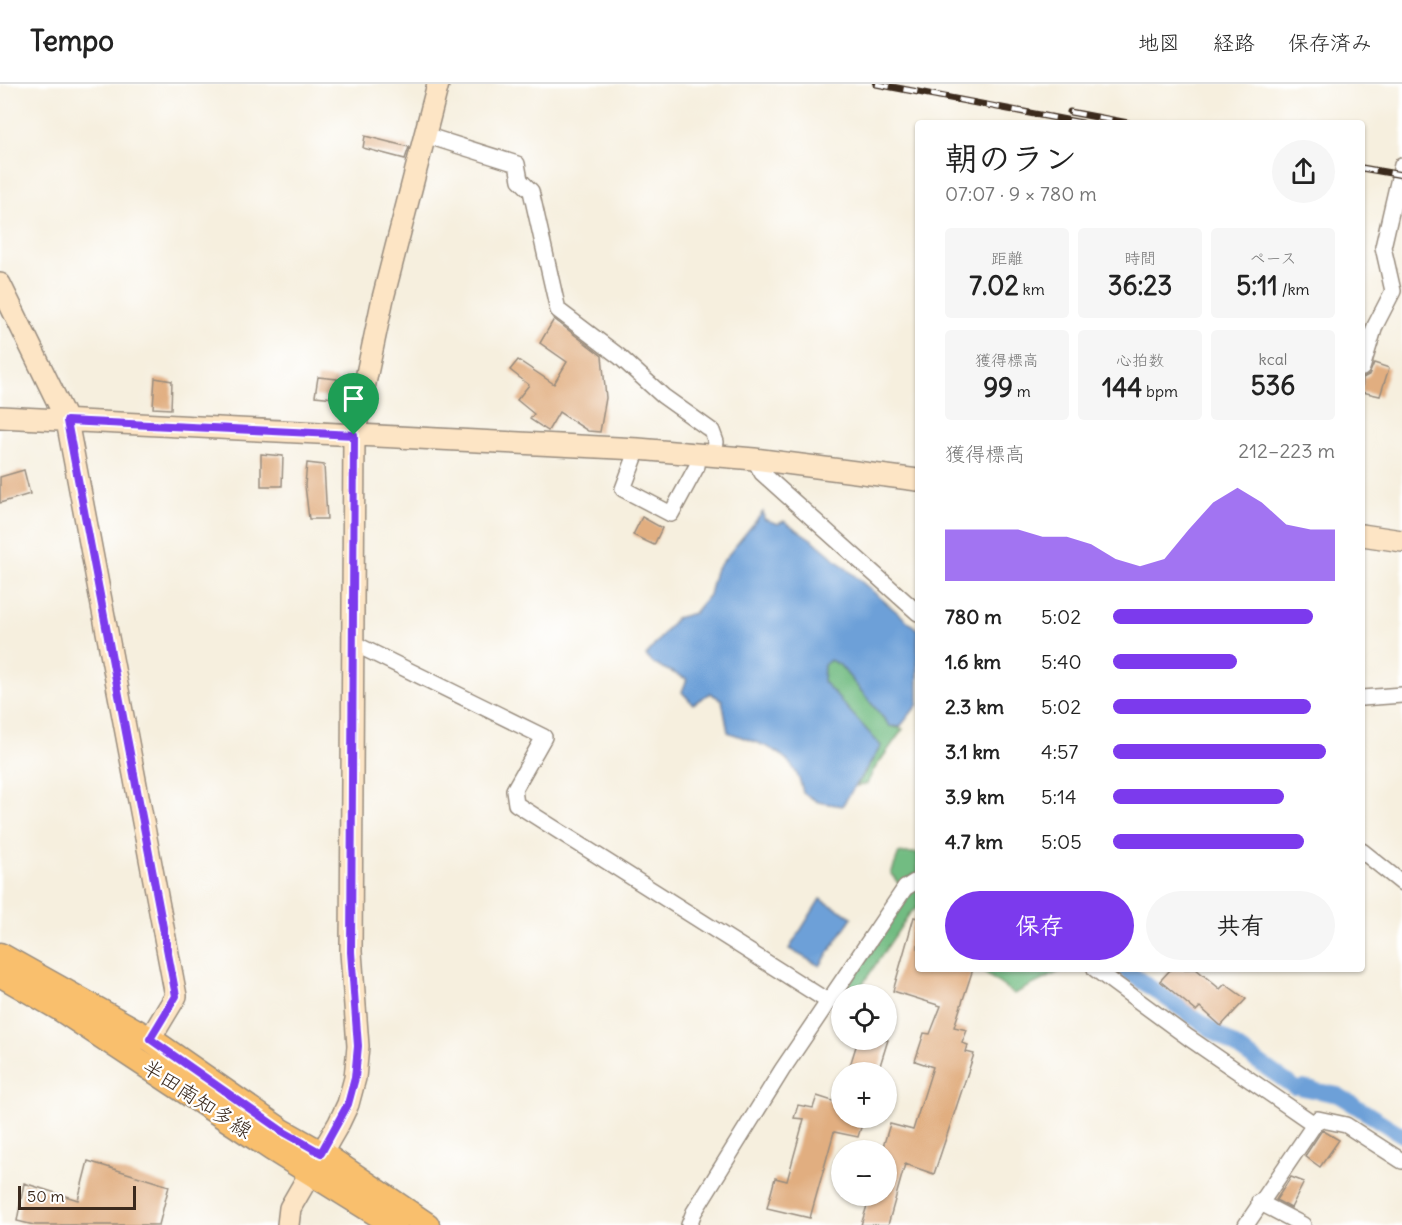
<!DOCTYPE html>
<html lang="ja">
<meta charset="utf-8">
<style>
body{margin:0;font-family:Delius,"Klee One",sans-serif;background:#f6f6f6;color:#222;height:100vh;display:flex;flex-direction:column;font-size:22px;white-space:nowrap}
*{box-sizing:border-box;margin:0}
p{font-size:20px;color:#767676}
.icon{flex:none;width:33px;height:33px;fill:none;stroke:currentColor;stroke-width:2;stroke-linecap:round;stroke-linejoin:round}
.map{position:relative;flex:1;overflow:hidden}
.details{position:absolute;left:915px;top:36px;width:450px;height:852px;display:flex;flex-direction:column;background:#fff;border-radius:6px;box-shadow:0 2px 4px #0004}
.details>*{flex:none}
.tools{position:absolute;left:831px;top:900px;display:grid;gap:12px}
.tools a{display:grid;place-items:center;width:66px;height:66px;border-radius:50%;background:#fff;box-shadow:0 2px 4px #0004;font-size:30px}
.scale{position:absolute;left:18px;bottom:15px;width:118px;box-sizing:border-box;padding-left:6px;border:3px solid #3b2a1e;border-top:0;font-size:16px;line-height:21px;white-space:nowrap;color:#3b2a1e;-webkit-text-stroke:4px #fff;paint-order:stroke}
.pin{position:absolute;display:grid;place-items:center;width:51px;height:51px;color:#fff;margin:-62px -26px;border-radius:50% 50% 50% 0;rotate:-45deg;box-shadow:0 0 6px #0007}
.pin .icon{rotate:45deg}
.round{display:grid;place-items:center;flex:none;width:63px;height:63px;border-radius:32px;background:#f6f6f6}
.headline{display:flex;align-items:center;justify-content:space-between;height:102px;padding:0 30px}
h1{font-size:33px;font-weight:800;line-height:45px}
.metrics{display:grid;grid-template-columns:repeat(3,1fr);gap:9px;height:102px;padding:6px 30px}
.metrics div{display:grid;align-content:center;border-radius:6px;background:#f6f6f6;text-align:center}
.metrics b{font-size:26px;font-weight:800}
.metrics small{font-size:16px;font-weight:400}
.metrics p{font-size:16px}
.chart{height:168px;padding:12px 30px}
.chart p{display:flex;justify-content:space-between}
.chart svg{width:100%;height:108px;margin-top:6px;fill:#7c3aed;opacity:.7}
.button{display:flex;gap:12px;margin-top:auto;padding:12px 30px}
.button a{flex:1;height:69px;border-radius:36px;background:#7c3aed;color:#fff;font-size:24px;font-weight:800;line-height:69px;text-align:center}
.button a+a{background:#f6f6f6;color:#222}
ul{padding:0 30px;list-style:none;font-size:20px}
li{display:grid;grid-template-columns:96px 72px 1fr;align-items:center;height:45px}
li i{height:15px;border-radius:8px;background:#7c3aed}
header{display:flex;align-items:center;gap:36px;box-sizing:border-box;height:84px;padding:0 30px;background:#fff;border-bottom:2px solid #e0e0e0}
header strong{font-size:28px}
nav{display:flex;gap:33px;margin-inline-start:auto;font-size:21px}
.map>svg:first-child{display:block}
.forest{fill:#72bc82;stroke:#567350;stroke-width:1.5}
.water{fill:#6da0d8;stroke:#54657b;stroke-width:1.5}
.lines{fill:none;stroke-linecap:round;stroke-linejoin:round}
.canal{stroke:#6da0d8;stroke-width:16}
.building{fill:#e1ae80}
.street-casing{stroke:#988c7e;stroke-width:18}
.secondary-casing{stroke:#988c7e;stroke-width:24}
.primary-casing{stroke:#988c7e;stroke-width:27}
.street{stroke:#fff;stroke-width:15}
.secondary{stroke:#fde5c5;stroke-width:21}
.primary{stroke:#f9bf6d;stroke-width:24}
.rail-casing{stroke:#3b2a1e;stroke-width:7}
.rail{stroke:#fff;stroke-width:4.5;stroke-dasharray:14;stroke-linecap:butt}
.route-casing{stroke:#fff;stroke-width:12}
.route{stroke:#7c3aed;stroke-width:8}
.labels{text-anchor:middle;stroke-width:4.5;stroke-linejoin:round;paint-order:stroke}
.street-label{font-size:21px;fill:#3b2a1e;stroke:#fff}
</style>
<header>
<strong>Tempo</strong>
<nav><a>地図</a><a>経路</a><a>保存済み</a></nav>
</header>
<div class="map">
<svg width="1402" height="1141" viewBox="0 0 1402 1141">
<rect width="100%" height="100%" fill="#fff"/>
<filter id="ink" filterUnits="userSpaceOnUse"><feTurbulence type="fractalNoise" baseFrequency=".0167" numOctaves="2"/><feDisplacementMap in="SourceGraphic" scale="12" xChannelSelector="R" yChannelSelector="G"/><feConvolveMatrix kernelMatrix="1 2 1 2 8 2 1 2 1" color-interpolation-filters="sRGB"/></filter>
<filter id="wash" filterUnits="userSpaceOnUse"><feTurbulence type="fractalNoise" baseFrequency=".008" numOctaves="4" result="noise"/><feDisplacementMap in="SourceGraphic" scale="24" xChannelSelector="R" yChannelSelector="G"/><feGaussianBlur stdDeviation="1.35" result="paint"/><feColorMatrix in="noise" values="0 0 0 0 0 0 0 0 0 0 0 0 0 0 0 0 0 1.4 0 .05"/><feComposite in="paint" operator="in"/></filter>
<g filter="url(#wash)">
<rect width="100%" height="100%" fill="#f6efde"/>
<!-- forest -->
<path class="forest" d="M 830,576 L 839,580 L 890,642 L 903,645 L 873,687 L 867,700 L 857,702 L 881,662 L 823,597 L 824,581 Z
M 899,769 L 918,769 L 918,788 L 899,800 L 891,790 Z
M 918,804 L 918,823 L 910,829 L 856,910 L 842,910 L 913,806 Z
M 979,885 L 1065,885 L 1014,910 Z"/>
<!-- water -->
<path class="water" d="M 763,428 L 764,435 L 778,440 L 784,437 L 814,457 L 918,546 L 918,620 L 900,643 L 890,642 L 839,580 L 830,576 L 824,581 L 823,597 L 881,662 L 842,722 L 818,718 L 803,709 C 795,666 764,662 728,648 L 722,616 L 710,609 L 693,620 L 682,608 L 687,595 L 654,580 L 646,572 L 676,534 L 694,529 L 709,511 L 715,487 Z
M 820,815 L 852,833 L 820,882 L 789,865 Z"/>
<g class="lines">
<!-- canal -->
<path class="canal" d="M 1124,885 L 1294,1003
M 1303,1004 L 1338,1011 L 1402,1051"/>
</g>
<g id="blocks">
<!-- building -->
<path class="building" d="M 365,52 L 409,63 L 405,75 L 363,64 Z
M 554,235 L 602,272 L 606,314 L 600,348 L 588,347 L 559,328 L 548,347 L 530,335 L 534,330 L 517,316 L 529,301 L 510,286 L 518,276 L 554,300 L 567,278 L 540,259 Z
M 1374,279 L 1389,284 L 1380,312 L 1362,308 L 1363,294 L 1369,291 Z
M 318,293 L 337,295 L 334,314 L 315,312 Z
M 155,294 L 172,297 L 171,325 L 153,324 Z
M 261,370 L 283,372 L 282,402 L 261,402 Z
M 307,379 L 324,381 L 327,435 L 309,435 L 305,401 Z
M 24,386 L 30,410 L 0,419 L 0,393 Z
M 642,433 L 662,444 L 654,461 L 633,451 Z
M 914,833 L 918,834 L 918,885 L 973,885 L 954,943 L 967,946 L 962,959 L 968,961 L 966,968 L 974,970 L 934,1090 L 905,1080 L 888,1141 L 861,1141 L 870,1112 L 886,1112 L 886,1066 L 882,1066 L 890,1040 L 913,1046 L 933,983 L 915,977 L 924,949 L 930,950 L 941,922 L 893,907 Z
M 1171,885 L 1196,885 L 1220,905 L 1225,900 L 1246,915 L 1221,942 L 1200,923 L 1196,927 L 1160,897 Z
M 858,956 L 888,956 L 878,988 L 848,988 Z
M 817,1012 L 842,1020 L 842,1034 L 864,1034 L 858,1053 L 834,1048 L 810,1134 L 767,1124 L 775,1094 L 787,1097 L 804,1035 L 794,1034 L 798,1021 L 813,1024 Z
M 1322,1046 L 1339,1056 L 1320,1083 L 1305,1072 Z
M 88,1077 L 169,1102 L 159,1141 L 34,1141 L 17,1137 L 24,1099 L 78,1116 Z
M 1291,1093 L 1304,1098 L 1291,1124 L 1276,1116 Z"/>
</g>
</g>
<g filter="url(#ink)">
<use href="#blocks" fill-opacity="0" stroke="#988c7e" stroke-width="1.5"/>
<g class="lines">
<!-- street casing -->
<g class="street-casing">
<path id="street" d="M 425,51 L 517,80 L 520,96 L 531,107 L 558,226 L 620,273 L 663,312 L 712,347 L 716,358 L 714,372
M 1362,284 L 1375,242 L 1393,207 L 1383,163 L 1402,81
M 638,365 L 623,405 L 671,430 L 697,382 L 698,371
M 754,375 L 762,389 L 918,529
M 355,560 L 544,653 L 514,706 L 516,720 L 829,918
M 1362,614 L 1402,611
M 1362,767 L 1402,799
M 1095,885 L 1189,954 L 1314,1040
M 1259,1118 L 1303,1141
M 689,1141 L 694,1128 L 782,986 L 905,804 L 918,796
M 1246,1141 L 1318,1035 L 1346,1041 L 1402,1077"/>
</g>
<!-- secondary casing -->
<g class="secondary-casing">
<path id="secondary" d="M 0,200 L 67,337 L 176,912 L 150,955
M 0,333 L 638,365 L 754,375 L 918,396
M 1362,451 L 1402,457
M 288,1141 L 290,1124 L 339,1039 L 348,1020 L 355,994 L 358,962 L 351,868 L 354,351 L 383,214 L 438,0"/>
</g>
<!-- primary casing -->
<g class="primary-casing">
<path id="primary" d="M 0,871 L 150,955 L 282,1047 L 321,1069 L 427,1141
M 0,890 L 59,924 L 271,1064 L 395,1141"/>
</g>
<!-- street -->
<use href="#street" class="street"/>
<!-- secondary -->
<use href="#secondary" class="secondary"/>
<!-- primary -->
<use href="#primary" class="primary"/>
<!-- rail casing -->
<g class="rail-casing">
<path id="rail" d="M 876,0 L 1082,39
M 1070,28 L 1128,39
M 1362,84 L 1402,91"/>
</g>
<!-- rail -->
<use href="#rail" class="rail"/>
</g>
</g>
<g class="lines" filter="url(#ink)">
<!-- route casing -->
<g class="route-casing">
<path id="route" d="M 67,337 L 354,351 L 351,868 L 358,962 L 355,994 L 348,1020 L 321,1069 L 282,1047 L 150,955 L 176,912 Z"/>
</g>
<!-- route -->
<use href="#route" class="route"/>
</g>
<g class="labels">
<!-- street labels -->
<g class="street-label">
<text transform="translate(197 1015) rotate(33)" y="7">半田南知多線</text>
</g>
</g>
</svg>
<div class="tools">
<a><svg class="icon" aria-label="locate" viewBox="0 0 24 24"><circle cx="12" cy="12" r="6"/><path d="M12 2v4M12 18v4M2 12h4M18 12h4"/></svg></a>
<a>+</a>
<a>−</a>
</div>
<div class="scale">50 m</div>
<div class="pin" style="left:354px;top:351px;background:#1e9e55"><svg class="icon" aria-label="arrive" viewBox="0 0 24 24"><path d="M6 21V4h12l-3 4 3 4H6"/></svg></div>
<section class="details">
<div class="headline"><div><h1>朝のラン</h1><p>07:07 · 9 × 780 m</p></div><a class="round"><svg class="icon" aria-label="share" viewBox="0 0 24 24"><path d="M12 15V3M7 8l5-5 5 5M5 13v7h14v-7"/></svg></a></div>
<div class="metrics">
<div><p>距離</p><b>7.02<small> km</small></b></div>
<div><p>時間</p><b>36:23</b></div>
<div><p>ペース</p><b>5:11<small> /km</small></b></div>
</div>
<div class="metrics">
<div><p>獲得標高</p><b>99<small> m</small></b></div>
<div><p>心拍数</p><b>144<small> bpm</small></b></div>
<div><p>kcal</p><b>536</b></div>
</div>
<div class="chart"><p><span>獲得標高</span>212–223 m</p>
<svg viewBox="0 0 160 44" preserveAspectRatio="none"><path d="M0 44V23L10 23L20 23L30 23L40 26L50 26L60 29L70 35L80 38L90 35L100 23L110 12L120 6L130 12L140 21L150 23L160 23V44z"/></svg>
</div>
<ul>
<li><b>780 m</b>5:02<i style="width:90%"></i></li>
<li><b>1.6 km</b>5:40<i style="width:56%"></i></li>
<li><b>2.3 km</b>5:02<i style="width:89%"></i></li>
<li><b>3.1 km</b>4:57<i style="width:96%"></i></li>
<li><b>3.9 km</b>5:14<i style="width:77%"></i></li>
<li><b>4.7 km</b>5:05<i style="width:86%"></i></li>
</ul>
<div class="button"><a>保存</a><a>共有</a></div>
</section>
</div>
